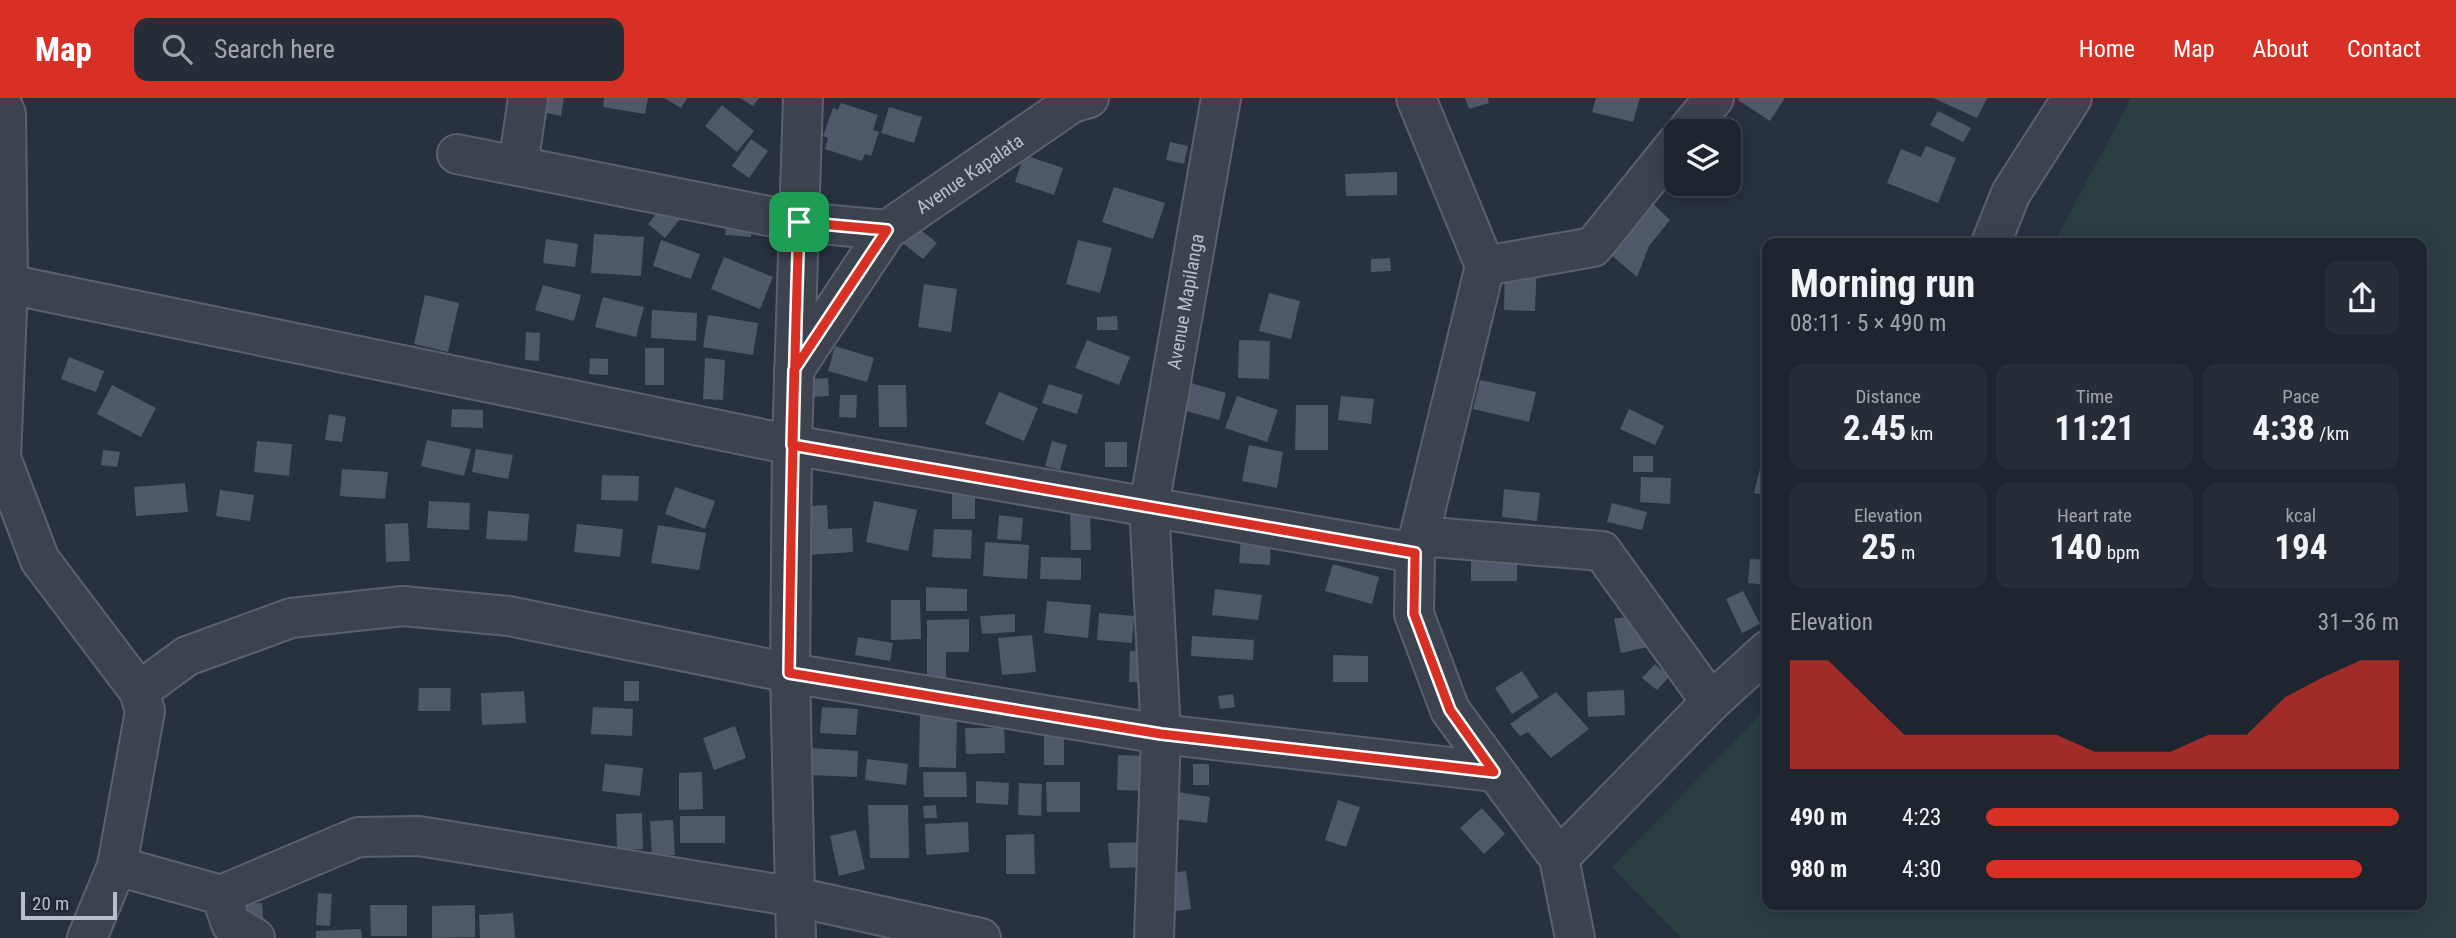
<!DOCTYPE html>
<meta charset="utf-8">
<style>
body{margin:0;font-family:"Roboto Condensed",sans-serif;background:#262d37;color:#f1f3f6;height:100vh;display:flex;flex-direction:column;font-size:26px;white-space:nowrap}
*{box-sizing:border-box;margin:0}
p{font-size:23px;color:#a1a5aa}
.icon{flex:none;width:38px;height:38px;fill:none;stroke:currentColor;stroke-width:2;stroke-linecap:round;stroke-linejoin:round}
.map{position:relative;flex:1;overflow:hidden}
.drawer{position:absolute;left:1762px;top:140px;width:665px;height:672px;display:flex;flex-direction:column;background:#1e252f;border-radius:14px;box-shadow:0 4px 18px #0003,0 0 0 2px #3c424b}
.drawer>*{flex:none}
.buttons{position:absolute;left:1664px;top:21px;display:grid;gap:14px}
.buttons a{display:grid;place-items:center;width:77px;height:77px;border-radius:14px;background:#1e252f;box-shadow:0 4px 18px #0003,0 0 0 2px #3c424b;font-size:35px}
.scale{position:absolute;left:21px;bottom:18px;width:96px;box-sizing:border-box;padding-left:7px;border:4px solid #b8bfca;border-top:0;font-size:19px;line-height:24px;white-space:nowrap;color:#b8bfca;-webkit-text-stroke:5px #212835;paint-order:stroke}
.pin{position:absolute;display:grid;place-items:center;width:60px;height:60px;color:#fff;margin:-30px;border-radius:14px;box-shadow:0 4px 10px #0006}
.round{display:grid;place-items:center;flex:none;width:74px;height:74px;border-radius:14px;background:#262d37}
.overview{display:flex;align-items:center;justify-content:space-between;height:119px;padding:0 28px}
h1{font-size:38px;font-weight:700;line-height:52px}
.figures{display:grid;grid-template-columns:repeat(3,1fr);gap:10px;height:119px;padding:7px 28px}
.figures div{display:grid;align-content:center;border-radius:14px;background:#262d37;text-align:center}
.figures b{font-size:35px;font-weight:700}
.figures small{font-size:19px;font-weight:400}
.figures p{font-size:19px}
.chart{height:196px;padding:14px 28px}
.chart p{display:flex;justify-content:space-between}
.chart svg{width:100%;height:126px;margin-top:7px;fill:#d93025;opacity:.7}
ul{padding:0 28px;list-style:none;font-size:23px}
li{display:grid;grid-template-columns:112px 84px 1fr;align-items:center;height:52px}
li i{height:18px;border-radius:9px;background:#d93025}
header{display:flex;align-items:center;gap:42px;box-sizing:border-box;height:98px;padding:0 35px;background:#d93025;color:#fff}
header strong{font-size:33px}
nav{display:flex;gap:38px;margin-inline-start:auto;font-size:24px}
.search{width:490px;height:63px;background:#262d37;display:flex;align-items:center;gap:18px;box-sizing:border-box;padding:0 24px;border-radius:14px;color:#a1a5aa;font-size:26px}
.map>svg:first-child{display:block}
.green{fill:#2b3f41}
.building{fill:#4e5868}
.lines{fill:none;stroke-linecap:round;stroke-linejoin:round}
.minor-casing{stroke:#5a616d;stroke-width:42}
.minor{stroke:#3c434f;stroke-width:38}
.route-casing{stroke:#fff;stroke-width:14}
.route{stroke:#d93025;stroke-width:9}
.labels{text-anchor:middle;stroke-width:7;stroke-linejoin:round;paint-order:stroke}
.street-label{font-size:19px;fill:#b8bfca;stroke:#212835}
</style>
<header>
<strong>Map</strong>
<div class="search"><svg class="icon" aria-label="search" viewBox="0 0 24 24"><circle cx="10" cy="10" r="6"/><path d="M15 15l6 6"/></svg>Search here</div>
<nav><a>Home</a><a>Map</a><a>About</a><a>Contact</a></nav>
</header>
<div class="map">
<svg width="2456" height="840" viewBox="0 0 2456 840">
<rect width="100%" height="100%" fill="#28313f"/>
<!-- green -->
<path class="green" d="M 2131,0 L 2456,0 L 2456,840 L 1681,840 L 1612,769 L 1767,610 L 1768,807 L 2422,807 L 2422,145 L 2054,145 Z"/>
<!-- building -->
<path class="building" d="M 540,0 L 564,0 L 561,18 L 537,13 Z
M 604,0 L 648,0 L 645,16 L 603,9 Z
M 664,0 L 687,0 L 681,10 Z
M 740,0 L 759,0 L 753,8 Z
M 1465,0 L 1488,0 L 1489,5 L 1469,11 Z
M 1596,0 L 1640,0 L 1633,24 L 1592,14 Z
M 1739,0 L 1785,0 L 1770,23 L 1738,2 Z
M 1933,0 L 1987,0 L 1977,20 Z
M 841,5 L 878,17 L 873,32 L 879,34 L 871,58 L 865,56 L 862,63 L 825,51 L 828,40 L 823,38 L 833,10 L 838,12 Z
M 722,7 L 754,33 L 737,54 L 705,28 Z
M 889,9 L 922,19 L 914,45 L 881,35 Z
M 1938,13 L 1971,30 L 1963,44 L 1930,27 Z
M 751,41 L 768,53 L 749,80 L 732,68 Z
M 1170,44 L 1188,48 L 1184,66 L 1166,62 Z
M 1926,48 L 1956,60 L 1938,105 L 1887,85 L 1901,51 L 1921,59 Z
M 1024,57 L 1063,70 L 1054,97 L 1015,84 Z
M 1397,74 L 1397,97 L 1346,98 L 1345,76 Z
M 1114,89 L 1165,105 L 1153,141 L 1102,124 Z
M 1644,97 L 1670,122 L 1649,148 L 1637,179 L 1610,156 Z
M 663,107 L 680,121 L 665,140 L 648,126 Z
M 727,122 L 752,123 L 751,139 L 725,137 Z
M 910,123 L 937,145 L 923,161 L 896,140 Z
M 594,136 L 644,139 L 641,178 L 591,175 Z
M 546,141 L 578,146 L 575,169 L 543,165 Z
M 661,142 L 700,156 L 691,181 L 653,168 Z
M 1078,142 L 1112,150 L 1100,195 L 1066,186 Z
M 724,159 L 773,179 L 760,211 L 711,191 Z
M 1390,160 L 1391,173 L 1371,174 L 1371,161 Z
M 1505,163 L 1537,164 L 1535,213 L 1504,212 Z
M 924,186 L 957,191 L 951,234 L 918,229 Z
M 543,187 L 581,197 L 574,223 L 535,212 Z
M 1269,195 L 1300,203 L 1291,241 L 1259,233 Z
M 425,197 L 459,205 L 448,254 L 414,246 Z
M 603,199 L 644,209 L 636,239 L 595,229 Z
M 652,212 L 697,215 L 696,243 L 651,240 Z
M 708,217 L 758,225 L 753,257 L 703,249 Z
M 1117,218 L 1118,232 L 1097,232 L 1097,219 Z
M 526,234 L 540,235 L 539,263 L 525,262 Z
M 1087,242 L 1130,259 L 1119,287 L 1075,270 Z
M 1239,242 L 1270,243 L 1269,281 L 1238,280 Z
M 835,248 L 874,260 L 867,284 L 828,273 Z
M 645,250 L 664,250 L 664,287 L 645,287 Z
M 69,259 L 104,273 L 96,294 L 61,281 Z
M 590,260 L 608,261 L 608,277 L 589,276 Z
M 705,260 L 725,262 L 723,302 L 703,301 Z
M 828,280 L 829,298 L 811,299 L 810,281 Z
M 1480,282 L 1536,294 L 1529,324 L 1473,311 Z
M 1184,283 L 1226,295 L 1219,322 L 1176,310 Z
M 1049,286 L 1083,297 L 1077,316 L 1042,305 Z
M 112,287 L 156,310 L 141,339 L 97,316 Z
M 878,287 L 906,287 L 907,329 L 879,329 Z
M 999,294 L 1038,310 L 1024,343 L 985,326 Z
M 840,297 L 857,297 L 856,320 L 839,319 Z
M 1237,298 L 1278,312 L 1267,344 L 1225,330 Z
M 1341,298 L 1374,301 L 1371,326 L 1338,322 Z
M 1296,307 L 1328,307 L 1328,352 L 1295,352 Z
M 452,311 L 483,312 L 483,330 L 451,329 Z
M 1629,311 L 1664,328 L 1655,347 L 1620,331 Z
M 329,316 L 346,319 L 342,344 L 325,342 Z
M 427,342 L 471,351 L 464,378 L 421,368 Z
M 257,343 L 292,346 L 289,378 L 254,374 Z
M 1052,343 L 1067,347 L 1060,372 L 1045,368 Z
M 1105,344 L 1127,344 L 1127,369 L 1105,369 Z
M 1249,347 L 1283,354 L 1277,390 L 1242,383 Z
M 476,351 L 513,357 L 508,381 L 472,374 Z
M 103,352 L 120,354 L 117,369 L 101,367 Z
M 1633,358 L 1653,358 L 1653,374 L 1633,374 Z
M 342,371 L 388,374 L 385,401 L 340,398 Z
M 1760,371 L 1768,373 L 1768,398 L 1754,395 Z
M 602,377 L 639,378 L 638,403 L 601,402 Z
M 1641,379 L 1671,380 L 1670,406 L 1640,404 Z
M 185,385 L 188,414 L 136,418 L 134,389 Z
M 675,389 L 715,403 L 705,431 L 665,416 Z
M 1504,391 L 1540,395 L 1537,423 L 1502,419 Z
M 220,392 L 254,397 L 250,423 L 216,418 Z
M 952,396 L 975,396 L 975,421 L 952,421 Z
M 429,403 L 470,405 L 469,432 L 427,430 Z
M 874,403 L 917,412 L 908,453 L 866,444 Z
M 1612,405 L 1647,414 L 1642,432 L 1607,424 Z
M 827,407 L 828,431 L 852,430 L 853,454 L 808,457 L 806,408 Z
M 488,413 L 529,416 L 527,443 L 486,441 Z
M 1070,415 L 1090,415 L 1091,452 L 1071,452 Z
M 999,417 L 1023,420 L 1021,443 L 997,441 Z
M 408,425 L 410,463 L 386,464 L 385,426 Z
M 577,426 L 623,431 L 620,459 L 574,454 Z
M 658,427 L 706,435 L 699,472 L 651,465 Z
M 934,431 L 972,432 L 971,461 L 932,459 Z
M 1241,438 L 1271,440 L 1270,467 L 1239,465 Z
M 985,444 L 1029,447 L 1027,481 L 983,478 Z
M 1517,454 L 1517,483 L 1471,483 L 1471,455 Z
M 1041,459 L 1081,460 L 1081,482 L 1040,481 Z
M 1750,461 L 1768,462 L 1768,487 L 1748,485 Z
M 1333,466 L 1379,479 L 1372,506 L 1325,493 Z
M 926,489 L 967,491 L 967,513 L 926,513 Z
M 1215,491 L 1262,497 L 1258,522 L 1212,517 Z
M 1743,493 L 1760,526 L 1742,535 L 1726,501 Z
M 891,502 L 920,502 L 921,541 L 891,542 Z
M 1047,503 L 1091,507 L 1088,540 L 1044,535 Z
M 1099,515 L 1134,518 L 1132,545 L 1097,542 Z
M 1015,516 L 1015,534 L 982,536 L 980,518 Z
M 1642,516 L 1648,549 L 1621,555 L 1614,521 Z
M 969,521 L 969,554 L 946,554 L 946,580 L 927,580 L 927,522 Z
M 1032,537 L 1036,574 L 1002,577 L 998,540 Z
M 1192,538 L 1254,542 L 1253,562 L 1191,558 Z
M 858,539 L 893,545 L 890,563 L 855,557 Z
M 1130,553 L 1146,553 L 1145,584 L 1129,584 Z
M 1333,557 L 1368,558 L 1368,584 L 1333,584 Z
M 1655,566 L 1669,579 L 1657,592 L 1642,580 Z
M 1522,573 L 1539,599 L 1512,616 L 1495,590 Z
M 624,583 L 639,583 L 639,603 L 624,603 Z
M 419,590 L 451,590 L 450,613 L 418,613 Z
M 1624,592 L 1625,617 L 1588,619 L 1587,594 Z
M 524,593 L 526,625 L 482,627 L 481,595 Z
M 1556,594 L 1589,631 L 1551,660 L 1528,634 L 1520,638 L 1510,626 Z
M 1233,596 L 1235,609 L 1220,611 L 1218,598 Z
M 593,609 L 633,611 L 632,638 L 591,636 Z
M 822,609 L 858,611 L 856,637 L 820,635 Z
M 920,609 L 957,610 L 956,670 L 919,669 Z
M 735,628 L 746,660 L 714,672 L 703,640 Z
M 965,630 L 1004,630 L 1005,655 L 966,656 Z
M 1044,635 L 1064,635 L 1064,667 L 1044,667 Z
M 810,650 L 858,653 L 857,679 L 809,677 Z
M 1118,657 L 1148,658 L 1147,693 L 1117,692 Z
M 867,661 L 908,666 L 906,687 L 865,682 Z
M 605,666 L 643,670 L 640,698 L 602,693 Z
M 1193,666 L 1209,666 L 1209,687 L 1193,687 Z
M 702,674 L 703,711 L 679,712 L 679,675 Z
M 923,674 L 966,674 L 967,699 L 924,699 Z
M 976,683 L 1009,685 L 1008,707 L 976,705 Z
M 1046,684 L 1080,684 L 1080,714 L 1047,714 Z
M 1019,685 L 1042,686 L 1041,718 L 1018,717 Z
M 1164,692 L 1210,699 L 1207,725 L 1160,719 Z
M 1338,702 L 1360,709 L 1346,749 L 1325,742 Z
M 868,707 L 908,707 L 909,760 L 870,760 Z
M 936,707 L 937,720 L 924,720 L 923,708 Z
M 1482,710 L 1505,736 L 1484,756 L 1460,730 Z
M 642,715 L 643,751 L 617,752 L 616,716 Z
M 680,718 L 725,718 L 725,745 L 680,745 Z
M 673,722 L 675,757 L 652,758 L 650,723 Z
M 968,724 L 969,754 L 926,757 L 925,726 Z
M 856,732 L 865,771 L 839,778 L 830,738 Z
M 1034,736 L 1035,776 L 1006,776 L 1006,737 Z
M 1150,744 L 1151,769 L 1110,770 L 1108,745 Z
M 1186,773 L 1191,811 L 1164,815 L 1159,777 Z
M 318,795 L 332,796 L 330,828 L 316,827 Z
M 262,805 L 264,828 L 248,829 L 246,806 Z
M 370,807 L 407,807 L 407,838 L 371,838 Z
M 475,807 L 475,839 L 432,840 L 432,808 Z
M 513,815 L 515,840 L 480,840 L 479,817 Z
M 361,831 L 362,840 L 316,840 L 316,833 Z"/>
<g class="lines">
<!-- minor casing -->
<g class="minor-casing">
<g id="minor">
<path d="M 1416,0 L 1485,168 L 1415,455 L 1414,516 L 1450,612 L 1559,760 L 1575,840"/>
<path d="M 0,2 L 6,16 L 8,186 L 1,360 L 40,462 L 139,593 L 145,613 L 117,768 L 87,840"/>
<path d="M 1687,33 L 1714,0"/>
<path d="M 457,56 L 799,124 L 887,132"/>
<path d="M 518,68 L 528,0"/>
<path d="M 1991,145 L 2011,95 L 2072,0"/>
<path d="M 1485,168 L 1593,149 L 1676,46"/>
<path d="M 8,186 L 792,347 L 1415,455"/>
<path id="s1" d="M 794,272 L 887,132 L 1072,5 L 1089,0"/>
<path d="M 1419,438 L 1602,453 L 1711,604"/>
<path d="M 139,593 L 187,558 L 291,520 L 403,508 L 509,518 L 790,575 L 1161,636 L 1494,674"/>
<path d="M 1559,760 L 1711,604 L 1768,552"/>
<path d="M 117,768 L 221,797 L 358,739 L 419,738 L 796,799 L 981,840"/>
<path d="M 221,797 L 231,826 L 255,840"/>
<path d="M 796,840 L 790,575 L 792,347 L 803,0"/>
<path id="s2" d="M 1154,840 L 1161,636 L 1149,408 L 1221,0"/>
</g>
</g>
<!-- minor -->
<use href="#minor" class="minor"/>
</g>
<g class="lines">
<!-- route casing -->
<g class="route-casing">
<path id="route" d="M 799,124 C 794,274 791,424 789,575 L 1161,636 L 1494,674 L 1450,612 L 1414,516 L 1415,455 L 792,347 L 794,272 L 887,132 L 799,124"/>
</g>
<!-- route -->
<use href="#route" class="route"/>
</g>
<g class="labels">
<!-- street labels -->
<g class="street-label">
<text dy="7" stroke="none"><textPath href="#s1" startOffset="268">Avenue Kapalata</textPath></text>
<text dy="7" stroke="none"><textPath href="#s2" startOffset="640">Avenue Mapilanga</textPath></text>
</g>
</g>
</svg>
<div class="buttons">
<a><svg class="icon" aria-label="layers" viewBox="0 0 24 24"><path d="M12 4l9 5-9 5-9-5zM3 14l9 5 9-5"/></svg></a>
</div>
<div class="scale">20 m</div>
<div class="pin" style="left:799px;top:124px;background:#1e9e55"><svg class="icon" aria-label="arrive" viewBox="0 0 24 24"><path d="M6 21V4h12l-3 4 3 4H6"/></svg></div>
<section class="drawer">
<div class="overview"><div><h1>Morning run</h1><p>08:11 · 5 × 490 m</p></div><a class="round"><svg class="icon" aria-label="share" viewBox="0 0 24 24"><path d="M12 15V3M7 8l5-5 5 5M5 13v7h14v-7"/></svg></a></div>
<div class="figures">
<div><p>Distance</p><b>2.45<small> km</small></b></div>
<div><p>Time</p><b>11:21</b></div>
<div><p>Pace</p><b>4:38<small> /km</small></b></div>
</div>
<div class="figures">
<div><p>Elevation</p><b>25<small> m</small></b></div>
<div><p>Heart rate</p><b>140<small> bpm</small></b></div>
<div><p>kcal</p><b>194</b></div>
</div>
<div class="chart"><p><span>Elevation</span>31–36 m</p>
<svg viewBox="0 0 160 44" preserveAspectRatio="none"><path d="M0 44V6L10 6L20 19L30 32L40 32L50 32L60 32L70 32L80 38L90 38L100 38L110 32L120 32L130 19L140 12L150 6L160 6V44z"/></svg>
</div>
<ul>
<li><b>490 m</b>4:23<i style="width:100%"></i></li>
<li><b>980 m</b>4:30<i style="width:91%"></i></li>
</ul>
</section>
</div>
